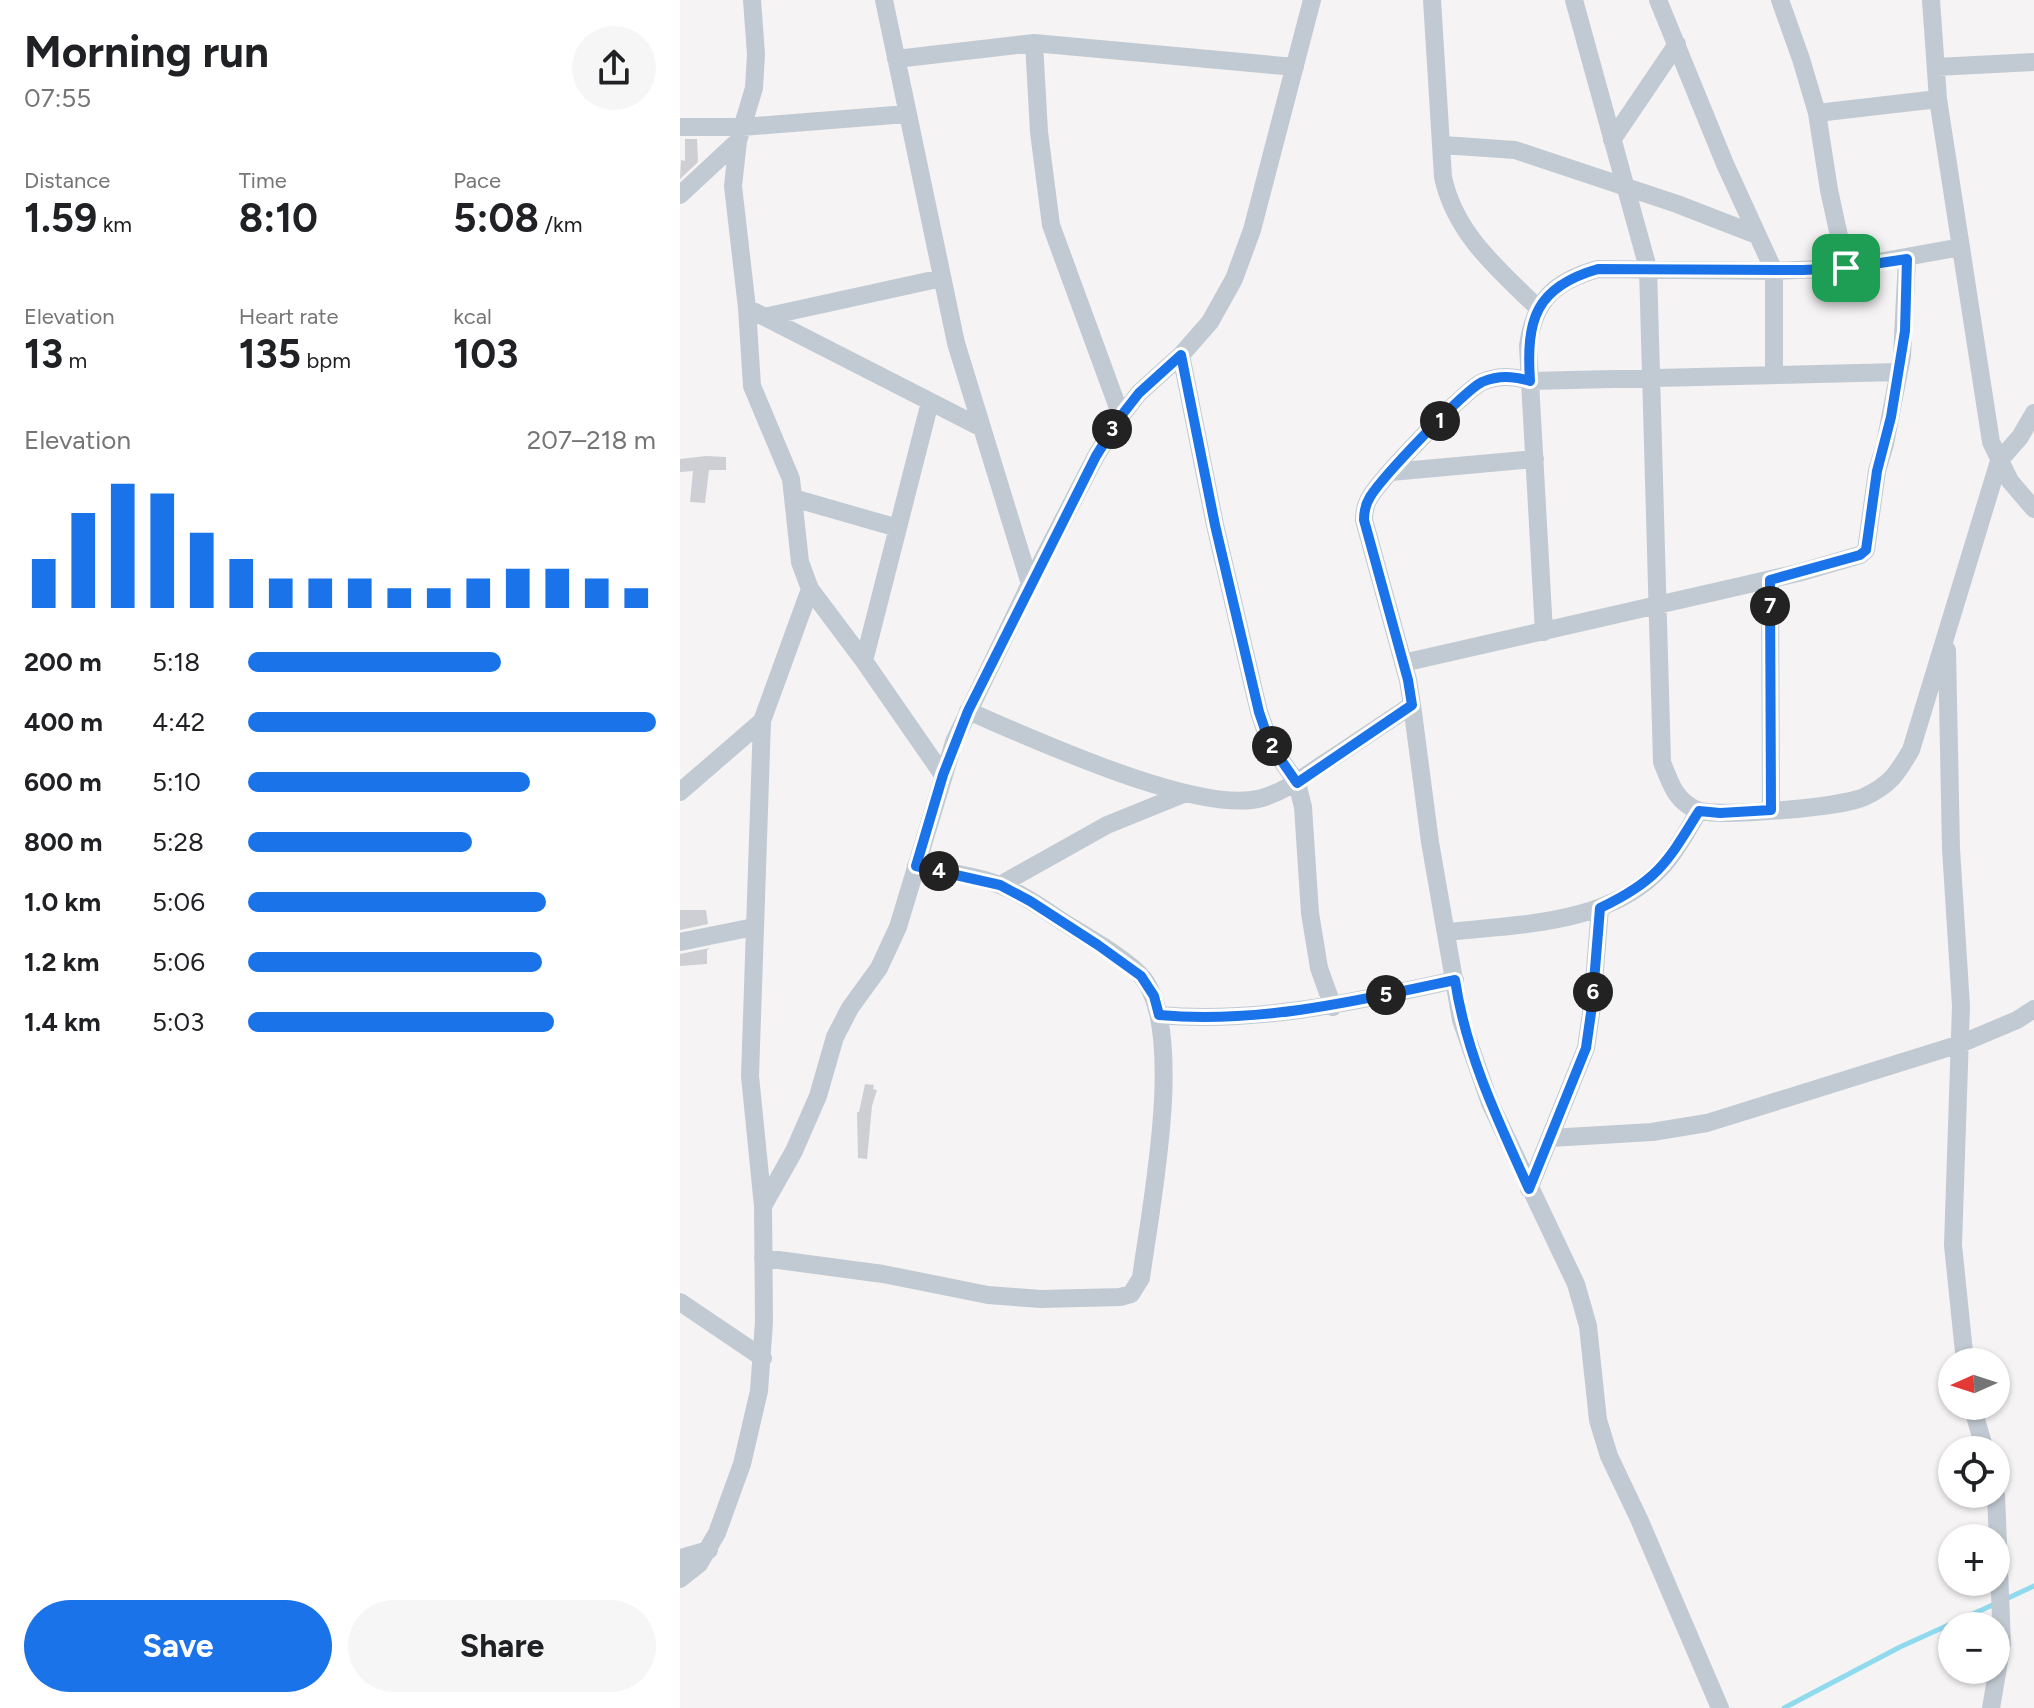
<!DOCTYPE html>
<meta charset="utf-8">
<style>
body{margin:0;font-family:Figtree,sans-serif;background:#f6f6f6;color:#202124;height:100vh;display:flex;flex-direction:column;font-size:30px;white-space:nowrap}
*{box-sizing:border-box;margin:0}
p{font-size:26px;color:#757577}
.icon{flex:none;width:44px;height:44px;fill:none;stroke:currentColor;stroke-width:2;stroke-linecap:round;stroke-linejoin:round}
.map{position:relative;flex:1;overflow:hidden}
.details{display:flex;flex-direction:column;background:#fff;width:680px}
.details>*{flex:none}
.needle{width:52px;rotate:267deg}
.controls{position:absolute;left:1258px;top:1348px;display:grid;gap:16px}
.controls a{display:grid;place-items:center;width:72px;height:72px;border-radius:50%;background:#fff;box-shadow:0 2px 6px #0004;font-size:40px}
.pin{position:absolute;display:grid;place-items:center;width:68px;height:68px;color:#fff;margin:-34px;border-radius:16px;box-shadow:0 4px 12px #0006}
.km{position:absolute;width:40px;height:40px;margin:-20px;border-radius:50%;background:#222;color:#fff;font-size:22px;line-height:40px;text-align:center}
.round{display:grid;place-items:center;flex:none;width:84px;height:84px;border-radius:42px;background:#f6f6f6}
.overview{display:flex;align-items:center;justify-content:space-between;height:136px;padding:0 24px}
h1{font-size:44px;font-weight:700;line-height:60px}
.stats{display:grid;grid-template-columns:repeat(3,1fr);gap:12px;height:136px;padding:8px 24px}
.stats div{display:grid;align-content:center}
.stats b{font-size:40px;font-weight:700}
.stats small{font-size:22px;font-weight:400}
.stats p{font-size:22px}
.chart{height:224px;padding:16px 24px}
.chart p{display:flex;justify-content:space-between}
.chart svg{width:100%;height:144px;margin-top:8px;stroke:#1a73e8;stroke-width:6}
.button{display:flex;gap:16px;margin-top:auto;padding:16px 24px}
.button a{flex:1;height:92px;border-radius:48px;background:#1a73e8;color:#fff;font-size:32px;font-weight:700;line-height:92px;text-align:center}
.button a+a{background:#f6f6f6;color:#202124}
ul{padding:0 24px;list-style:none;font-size:26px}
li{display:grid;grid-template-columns:128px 96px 1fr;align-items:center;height:60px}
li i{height:20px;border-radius:10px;background:#1a73e8}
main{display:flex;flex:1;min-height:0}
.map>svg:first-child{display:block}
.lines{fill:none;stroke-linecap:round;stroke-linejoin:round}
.stream{stroke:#90daee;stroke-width:5}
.building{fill:#cdcfd5}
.minor{stroke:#c1cad2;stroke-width:18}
.route-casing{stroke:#fff;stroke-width:16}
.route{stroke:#1a73e8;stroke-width:10}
</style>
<main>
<section class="details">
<div class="overview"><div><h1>Morning run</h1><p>07:55</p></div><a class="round"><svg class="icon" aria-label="share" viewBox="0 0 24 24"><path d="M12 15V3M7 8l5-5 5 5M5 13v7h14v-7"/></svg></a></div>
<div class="stats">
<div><p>Distance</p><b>1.59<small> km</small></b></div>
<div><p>Time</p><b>8:10</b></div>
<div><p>Pace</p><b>5:08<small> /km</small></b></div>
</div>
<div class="stats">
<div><p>Elevation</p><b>13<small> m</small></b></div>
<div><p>Heart rate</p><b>135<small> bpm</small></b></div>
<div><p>kcal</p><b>103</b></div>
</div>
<div class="chart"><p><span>Elevation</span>207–218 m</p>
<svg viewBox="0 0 160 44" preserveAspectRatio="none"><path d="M5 44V29M15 44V15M25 44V6M35 44V9M45 44V21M55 44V29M65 44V35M75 44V35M85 44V35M95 44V38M105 44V38M115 44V35M125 44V32M135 44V32M145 44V35M155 44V38"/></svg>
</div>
<ul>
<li><b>200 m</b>5:18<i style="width:62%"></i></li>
<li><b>400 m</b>4:42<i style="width:100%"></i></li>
<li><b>600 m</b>5:10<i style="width:69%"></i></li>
<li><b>800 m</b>5:28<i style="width:55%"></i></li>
<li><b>1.0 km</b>5:06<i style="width:73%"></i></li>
<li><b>1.2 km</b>5:06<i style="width:72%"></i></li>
<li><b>1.4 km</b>5:03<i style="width:75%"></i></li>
</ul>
<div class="button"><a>Save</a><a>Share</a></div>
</section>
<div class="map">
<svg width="1354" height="1708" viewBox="0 0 1354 1708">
<rect width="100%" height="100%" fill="#f5f3f3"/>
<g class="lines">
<!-- stream -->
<path class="stream" d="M 1326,1599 L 1354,1586
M 1104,1708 L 1220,1647 L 1317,1603"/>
</g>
<!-- building -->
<path class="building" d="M 5,139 L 17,139 L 18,162 L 0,179 L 1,160 L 5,161 Z
M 26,456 L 46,457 L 46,470 L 29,470 L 25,503 L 10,502 L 13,471 L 0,472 L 0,459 Z
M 0,910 L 26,910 L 28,924 L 0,930 Z
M 30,948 L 27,950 L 27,964 L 0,966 L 0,954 Z
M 185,1084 L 194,1085 L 193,1089 L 197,1090 L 192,1106 L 187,1159 L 178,1158 L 177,1112 L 179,1112 Z"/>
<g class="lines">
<!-- minor -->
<path class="minor" d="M 72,0 L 76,54 L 74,88 L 58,141 L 53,186 L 67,308 L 72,386 L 111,479 L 120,562 L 130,589 L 184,661 L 263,775
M 204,0 L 276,343 L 350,584
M 752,0 L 763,177 C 775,234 819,270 859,309
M 894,0 L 968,268 L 982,762 C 990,782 995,801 1017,810 C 1039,818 1163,807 1184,797 C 1210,785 1217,774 1231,750 L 1319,461 L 1340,437 L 1354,413
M 978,0 L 1045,164 L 1094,271 L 1094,374
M 1100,0 L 1121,59 L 1137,113 L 1149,190 L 1166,268
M 1251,0 L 1258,99 L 1311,442 L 1330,481 L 1354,509
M 354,43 L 359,132 L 371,225 L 441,416
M 216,59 L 354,43 L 615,67
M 1256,67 L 1354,62
M 1137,113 L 1258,99
M 0,127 L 62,127 L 227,114
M 932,140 L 997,44
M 763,145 L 835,150 L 997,204 L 1077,235
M 0,195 L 58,141
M 67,308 L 300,427
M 84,317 L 262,278
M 501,355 L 535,525 L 579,712 L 590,744 L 617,783 L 623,807 L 630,913 L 639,968 L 653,1007
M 711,472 L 855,459
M 113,498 L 218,528
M 1090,580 L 1091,810
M 864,632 L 848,346 C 854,300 875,281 918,269 L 1094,271 L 1166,268 L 1281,247
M 1267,650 L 1271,849 L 1281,1006 L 1273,1245 L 1285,1362
M 184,661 L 250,402
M 723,663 L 1118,573 L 1180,555 L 1186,550 L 1197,471 L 1205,444 L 1222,356 L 1227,259
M 732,705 L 750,842 L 781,1020 L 810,1103 L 896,1284 L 908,1326 L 918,1420 L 929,1456 L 959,1519 L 1040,1708
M 288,711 C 352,738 518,816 582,798 C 609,790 628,773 651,759 C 678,741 705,723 732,705 L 728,680 L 684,520 C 684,511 685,505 690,497 C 702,477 784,391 802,382 C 819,375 833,376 850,381 L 1219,372
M 0,792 L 82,721
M 320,885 L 427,825 L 506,793
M 768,932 C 839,924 929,925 982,867 C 997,851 1008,829 1019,811
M 0,942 L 74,927
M 479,1015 C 579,1024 677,1001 775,980
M 870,1138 L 972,1132 L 1027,1123 L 1280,1044 L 1337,1020 L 1354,1009
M 849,1189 L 906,1048 L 912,1006 L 920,908
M 83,1206 L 114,1151 L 138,1096 L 155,1037 L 170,1008 L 199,968 L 218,927 L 274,742 L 350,584 L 416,456 L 441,416 L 459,393 L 501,355 L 530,322 L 554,279 L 572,230 L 632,0
M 83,1258 L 203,1274 L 308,1295 L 361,1299 L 440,1297 L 451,1294 L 461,1278 C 470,1210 506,1034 463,978 C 448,960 414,941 393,928 C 370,914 346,895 320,885 C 294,875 264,872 236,866
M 0,1302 L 83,1358
M 1292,1406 L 1305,1450
M 0,1558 L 29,1550
M 0,1579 L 19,1564 L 37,1533 L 62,1464 L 79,1391 L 84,1322 L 83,1206 L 70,1076 L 82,721 L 130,589
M 1311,1708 L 1322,1644 L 1316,1494"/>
</g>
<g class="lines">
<!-- route casing -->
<g class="route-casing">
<path id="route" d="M 1227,259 L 1225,331 L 1211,417 L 1197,471 L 1186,550 L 1180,555 L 1090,580 L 1091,810 L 1040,813 L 1019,811 C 987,863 977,881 920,908 L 912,1006 L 906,1048 L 849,1189 C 818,1121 786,1054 775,980 C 677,1001 579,1024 479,1015 L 474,996 L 461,976 L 418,945 L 350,901 L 320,885 L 236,866 L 263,775 L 288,711 L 416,456 L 441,416 L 459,393 L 501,355 L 535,525 L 579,712 L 590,744 L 617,783 L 732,705 L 728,680 L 684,520 C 684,511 685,505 690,497 C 702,477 784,391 802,382 C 819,375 833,376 850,381 C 846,320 855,287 918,269 L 1123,270 L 1166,268 Z"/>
</g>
<!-- route -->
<use href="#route" class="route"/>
</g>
</svg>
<div class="controls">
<a><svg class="needle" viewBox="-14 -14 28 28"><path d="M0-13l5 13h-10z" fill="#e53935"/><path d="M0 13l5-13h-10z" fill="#757577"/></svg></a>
<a><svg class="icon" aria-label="locate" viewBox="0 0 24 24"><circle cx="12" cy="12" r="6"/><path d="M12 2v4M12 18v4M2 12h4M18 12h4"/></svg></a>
<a>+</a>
<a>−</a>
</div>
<div class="pin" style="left:1166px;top:268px;background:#1e9e55"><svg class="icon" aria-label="arrive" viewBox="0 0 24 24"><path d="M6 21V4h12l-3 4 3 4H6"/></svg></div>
<b class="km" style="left:760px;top:421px">1</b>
<b class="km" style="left:592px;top:746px">2</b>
<b class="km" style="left:432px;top:429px">3</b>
<b class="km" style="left:259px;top:871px">4</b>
<b class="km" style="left:706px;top:995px">5</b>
<b class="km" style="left:913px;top:992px">6</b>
<b class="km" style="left:1090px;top:606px">7</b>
</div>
</main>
